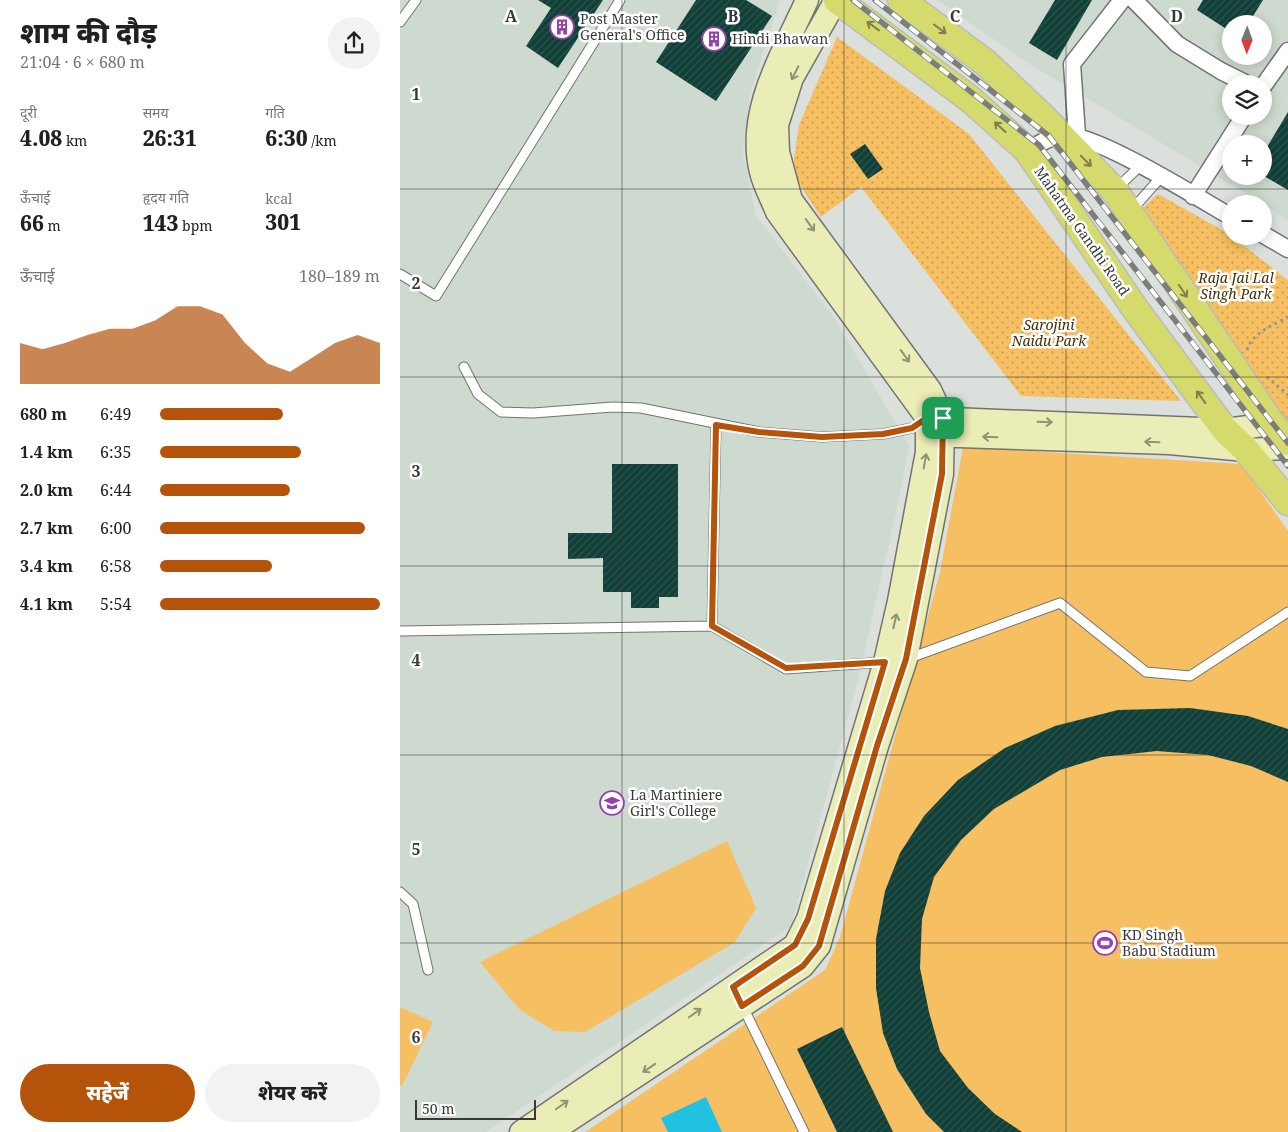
<!DOCTYPE html>
<html lang="hi">
<meta charset="utf-8">
<style>
body{margin:0;font-family:"Noto Serif","Noto Sans Devanagari",serif;background:#f2f2f2;color:#202124;height:100vh;display:flex;flex-direction:column;font-size:19px;white-space:nowrap}
*{box-sizing:border-box;margin:0}
p{font-size:16px;color:#757577}
.icon{flex:none;width:28px;height:28px;fill:none;stroke:currentColor;stroke-width:2;stroke-linecap:round;stroke-linejoin:round}
.map{position:relative;flex:1;overflow:hidden}
.sheet{display:flex;flex-direction:column;background:#fff;width:400px}
.sheet>*{flex:none}
.needle{width:32px;rotate:181deg}
.controls{position:absolute;left:822px;top:15px;display:grid;gap:10px}
.controls a{display:grid;place-items:center;width:50px;height:50px;border-radius:50%;background:#fff;box-shadow:0 2px 12px #0003;font-size:25px}
.scale{position:absolute;left:15px;bottom:12px;width:121px;box-sizing:border-box;padding-left:5px;border:2px solid #373937;border-top:0;font-size:14px;line-height:18px;white-space:nowrap;color:#373937;-webkit-text-stroke:4px #fff;paint-order:stroke}
.pin{position:absolute;display:grid;place-items:center;width:42px;height:42px;color:#fff;margin:-21px;border-radius:10px;box-shadow:0 2px 8px #0006}
.round{display:grid;place-items:center;flex:none;width:52px;height:52px;border-radius:26px;background:#f2f2f2}
.headline{display:flex;align-items:center;justify-content:space-between;height:85px;padding:0 20px}
h1{font-size:28px;font-weight:800;line-height:38px}
.stats{display:grid;grid-template-columns:repeat(3,1fr);gap:8px;height:85px;padding:5px 20px}
.stats div{display:grid;align-content:center}
.stats b{font-size:21px;font-weight:800}
.stats small{font-size:14px;font-weight:400}
.stats p{font-size:14px}
.chart{height:140px;padding:10px 20px}
.chart p{display:flex;justify-content:space-between}
.chart svg{width:100%;height:90px;margin-top:5px;fill:#b45309;opacity:.7}
.cta{display:flex;gap:10px;margin-top:auto;padding:10px 20px}
.cta a{flex:1;height:58px;border-radius:30px;background:#b45309;color:#fff;font-size:20px;font-weight:800;line-height:58px;text-align:center}
.cta a+a{background:#f2f2f2;color:#202124}
ul{padding:0 20px;list-style:none;font-size:16px}
li{display:grid;grid-template-columns:80px 60px 1fr;align-items:center;height:38px}
li i{height:12px;border-radius:6px;background:#b45309}
main{display:flex;flex:1;min-height:0}
.map>svg:first-child{display:block}
.built{fill:#ced9cf;fill-rule:evenodd}
.grass{fill:#f6bf61}
.park{fill:url(#park-dots)}
.water{fill:#20c1e1}
.building{fill:url(#building-hatch)}
.lines{fill:none;stroke-linecap:round;stroke-linejoin:round}
.lane-casing{stroke:#717571;stroke-width:11}
.street-casing{stroke:#717571;stroke-width:19}
.secondary-casing{stroke:#717571;stroke-width:25}
.primary-casing{stroke:#bbbcbb;stroke-width:29}
.path{stroke:#939693;stroke-width:3;stroke-dasharray:2.5 4;stroke-linecap:butt}
.lane{stroke:#fff;stroke-width:9}
.street{stroke:#fff;stroke-width:16}
.secondary{stroke:#eaedb6;stroke-width:22}
.primary{stroke:#d4da6c;stroke-width:26}
.rail-casing{stroke:#7b7e7b;stroke-width:5.5}
.rail{stroke:#fff;stroke-width:4;stroke-dasharray:11;stroke-linecap:butt}
.oneway{stroke:#7e814f}
.oneway2{stroke:#909376}
.route-casing{stroke:#fff;stroke-width:10}
.route{stroke:#b45309;stroke-width:6}
.grid{fill:none;stroke:#373937;stroke-width:1;stroke-opacity:0.55}
.labels{text-anchor:middle;stroke-width:5;stroke-linejoin:round;paint-order:stroke}
.poi-label{font-size:14px;fill:#373937;stroke:#fff;text-anchor:start}
.street-label{font-size:14px;fill:#373937;stroke:#fff}
.park-label{font-size:14px;font-style:italic;fill:#442f04;stroke:#fff}
.grid-label{font-size:16px;text-anchor:middle;font-weight:bold;fill:#373937;stroke:#fff;stroke-width:5;stroke-linejoin:round;paint-order:stroke}
</style>
<main>
<section class="sheet">
<div class="headline"><div><h1>शाम की दौड़</h1><p>21:04 · 6 × 680 m</p></div><a class="round"><svg class="icon" aria-label="share" viewBox="0 0 24 24"><path d="M12 15V3M7 8l5-5 5 5M5 13v7h14v-7"/></svg></a></div>
<div class="stats">
<div><p>दूरी</p><b>4.08<small> km</small></b></div>
<div><p>समय</p><b>26:31</b></div>
<div><p>गति</p><b>6:30<small> /km</small></b></div>
</div>
<div class="stats">
<div><p>ऊँचाई</p><b>66<small> m</small></b></div>
<div><p>हृदय गति</p><b>143<small> bpm</small></b></div>
<div><p>kcal</p><b>301</b></div>
</div>
<div class="chart"><p><span>ऊँचाई</span>180–189 m</p>
<svg viewBox="0 0 160 44" preserveAspectRatio="none"><path d="M0 44V24L10 27L20 24L30 20L40 17L50 17L60 13L70 6L80 6L90 10L100 24L110 34L120 38L130 31L140 24L150 20L160 24V44z"/></svg>
</div>
<ul>
<li><b>680 m</b>6:49<i style="width:56%"></i></li>
<li><b>1.4 km</b>6:35<i style="width:64%"></i></li>
<li><b>2.0 km</b>6:44<i style="width:59%"></i></li>
<li><b>2.7 km</b>6:00<i style="width:93%"></i></li>
<li><b>3.4 km</b>6:58<i style="width:51%"></i></li>
<li><b>4.1 km</b>5:54<i style="width:100%"></i></li>
</ul>
<div class="cta"><a>सहेजें</a><a>शेयर करें</a></div>
</section>
<div class="map">
<svg width="888" height="1132" viewBox="0 0 888 1132">
<defs>
<pattern id="park-dots" width="8" height="8" patternUnits="userSpaceOnUse" patternTransform="scale(1.25)"><rect width="8" height="8" fill="#f6bf61"/><path d="M2 2h.1M6 6h.1" fill="none" stroke="#c89c51" stroke-width="1.8" stroke-linecap="round"/></pattern>
<pattern id="building-hatch" width="6" height="6" patternUnits="userSpaceOnUse" patternTransform="scale(1.25)"><rect width="6" height="6" fill="#114039"/><path d="M-1 1l2-2M0 6l6-6M5 7l2-2" fill="none" stroke="#2c544e"/></pattern>
</defs>
<rect width="100%" height="100%" fill="#dce0dc"/>
<!-- built -->
<path class="built" d="M 0,0 L 380,0 L 350,94 L 343,153 L 356,216 L 433,316 L 509,446 L 499,499 L 458,680 L 391,926 L 86,1132 L 0,1132 Z
M 537,0 L 888,0 L 888,221 L 864,204 L 623,60 ZM 831,24 L 864,24 L 864,56 L 831,56 ZM 831,84 L 864,84 L 864,116 L 831,116 ZM 831,144 L 864,144 L 864,176 L 831,176 Z"/>
<!-- grass -->
<path class="grass" d="M 563,447 L 841,464 L 888,531 L 888,1132 L 185,1132 L 425,970 L 440,937 L 540,572 Z
M 327,841 L 356,908 L 335,942 L 185,1032 L 154,1031 L 120,1010 L 80,962 Z
M 0,1007 L 33,1022 L 2,1086 L 0,1085 Z"/>
<!-- park -->
<path class="park" d="M 437,37 L 569,134 L 781,401 L 621,396 L 461,187 L 421,217 L 392,173 L 399,125 Z
M 758,194 L 829,234 L 888,280 L 888,427 L 742,209 Z"/>
<!-- water -->
<path class="water" d="M 306,1097 L 322,1132 L 268,1132 L 261,1118 Z"/>
<!-- building -->
<path class="building" d="M 138,0 L 203,0 L 158,68 L 126,46 L 151,8 Z
M 296,0 L 346,0 L 372,16 L 316,101 L 256,62 Z
M 655,0 L 692,0 L 657,60 L 629,43 Z
M 803,0 L 863,0 L 848,24 L 831,24 L 831,32 L 797,10 Z
M 888,112 L 888,190 L 864,176 L 864,152 Z
M 465,144 L 483,169 L 468,179 L 450,154 Z
M 212,464 L 278,464 L 278,597 L 259,597 L 259,608 L 231,608 L 231,592 L 203,592 L 203,558 L 168,559 L 168,533 L 212,533 Z
M 790,708 L 848,716 L 888,729 L 888,782 L 851,766 L 808,755 L 757,751 L 702,757 L 660,770 L 594,809 L 561,840 L 534,877 L 522,919 L 520,968 L 529,1012 L 540,1051 L 568,1088 L 595,1114 L 622,1132 L 544,1132 L 526,1114 L 497,1069 L 483,1033 L 476,988 L 476,939 L 485,891 L 500,853 L 524,816 L 558,780 L 605,748 L 655,726 L 718,710 Z
M 442,1027 L 493,1132 L 437,1132 L 397,1049 Z"/>
<g class="lines">
<!-- lane casing -->
<g class="lane-casing">
<path id="lane" d="M 0,22 L 16,0
M 715,190 L 740,166
M 731,211 L 761,177
M 0,274 L 36,296 L 220,0
M 64,367 L 78,394 L 101,412 L 133,413 L 213,407 L 241,408 L 359,432 L 422,437 L 483,434 L 512,428
M 312,626 L 316,425
M 0,631 L 312,626 L 386,669 L 484,662
M 507,659 L 660,603 L 746,672 L 790,676 L 888,612
M 0,892 L 13,904 L 28,970
M 342,1005 L 404,1132"/>
</g>
<!-- street casing -->
<g class="street-casing">
<path id="street" d="M 734,0 L 777,44 L 821,71 L 847,84
M 864,85 L 888,51
M 677,135 L 672,64 L 722,0
M 627,150 C 637,146 650,136 661,135 C 692,131 800,199 831,217
M 793,196 L 844,116
M 864,235 L 888,249"/>
</g>
<!-- secondary casing -->
<g class="secondary-casing">
<path id="secondary" d="M 527,418 L 825,430 L 872,424
M 529,435 L 769,443 L 846,450 L 888,448
M 121,1132 L 395,945 L 408,919 L 485,662 L 499,601 L 527,452 L 527,418 L 377,212 C 372,199 364,185 361,172 C 346,111 383,54 407,0
M 151,1132 L 403,966 L 419,946 L 477,746 L 506,659 L 542,474 L 543,418 L 530,390 L 391,200 L 378,152 L 377,125 L 392,78 L 436,0"/>
</g>
<!-- primary casing -->
<g class="primary-casing">
<path id="primary" d="M 437,0 L 570,99 L 627,150 L 736,310 L 825,430 L 846,450 L 888,502
M 501,0 L 586,63 L 644,118 L 715,191 L 872,424 L 888,442"/>
</g>
<!-- path -->
<path class="path" d="M 847,350 C 852,333 873,325 888,317
M 867,377 L 888,395"/>
<!-- lane -->
<use href="#lane" class="lane"/>
<!-- street -->
<use href="#street" class="street"/>
<!-- secondary -->
<use href="#secondary" class="secondary"/>
<!-- primary -->
<use href="#primary" class="primary"/>
<!-- rail casing -->
<g class="rail-casing">
<path id="rail" d="M 453,0 L 639,145 L 888,466
M 475,0 L 649,136 L 888,443"/>
</g>
<!-- rail -->
<use href="#rail" class="rail"/>
</g>
<!-- one-way arrows -->
<defs><path id="oneway-shaft" d="M-6 0H5M1.5-3L5.5 0L1.5 3" fill="none" stroke-width="1.6" stroke-linecap="round" stroke-linejoin="round" transform="scale(1.25)"/></defs>
<g class="oneway">
<use href="#oneway-shaft" transform="translate(473 26) rotate(-144)"/>
<use href="#oneway-shaft" transform="translate(540 29) rotate(37)"/>
<use href="#oneway-shaft" transform="translate(600 127) rotate(-138)"/>
<use href="#oneway-shaft" transform="translate(686 161) rotate(46)"/>
<use href="#oneway-shaft" transform="translate(783 291) rotate(56)"/>
<use href="#oneway-shaft" transform="translate(801 397) rotate(-126)"/>
</g>
<g class="oneway2">
<use href="#oneway-shaft" transform="translate(395 73) rotate(117)"/>
<use href="#oneway-shaft" transform="translate(410 225) rotate(54)"/>
<use href="#oneway-shaft" transform="translate(505 356) rotate(54)"/>
<use href="#oneway-shaft" transform="translate(645 422) rotate(2)"/>
<use href="#oneway-shaft" transform="translate(590 437) rotate(-178)"/>
<use href="#oneway-shaft" transform="translate(752 442) rotate(-178)"/>
<use href="#oneway-shaft" transform="translate(525 461) rotate(-80)"/>
<use href="#oneway-shaft" transform="translate(495 621) rotate(-77)"/>
<use href="#oneway-shaft" transform="translate(295 1013) rotate(-35)"/>
<use href="#oneway-shaft" transform="translate(249 1068) rotate(146)"/>
<use href="#oneway-shaft" transform="translate(162 1105) rotate(-35)"/>
</g>
<g class="lines">
<!-- route casing -->
<g class="route-casing">
<path id="route" d="M 527,418 L 543,418 L 542,474 L 506,659 L 477,746 L 419,946 L 403,966 L 342,1006 L 333,987 L 395,945 L 408,919 L 485,662 L 386,668 L 312,626 L 316,425 L 359,432 L 422,437 L 483,434 L 512,428 Z"/>
</g>
<!-- route -->
<use href="#route" class="route"/>
</g>
<!-- grid -->
<path class="grid" d="M 222,0 L 222,1132M 444,0 L 444,1132M 666,0 L 666,1132M 0,189 L 888,189M 0,377 L 888,377M 0,566 L 888,566M 0,755 L 888,755M 0,943 L 888,943"/>
<!-- icons -->
<defs>
<g id="building-ring" transform="scale(1.25)"><circle r="9.5" fill="#fff" stroke="#9640ad" stroke-width="1.5"/><path d="M-4-6H4V6H1V3H-1V6H-4ZM-2.5-4.3h1.7v1.8h-1.7ZM.8-4.3h1.7v1.8H.8ZM-2.5-1h1.7V.8h-1.7ZM.8-1h1.7V.8H.8Z" fill="#9640ad"/></g>
<g id="school-ring" transform="scale(1.25)"><circle r="9.5" fill="#fff" stroke="#9640ad" stroke-width="1.5"/><path d="M0-5L7-2L0 1L-7-2ZM-4 1L0 2.5L4 1V4Q0 6-4 4Z" fill="#9640ad"/></g>
<g id="stadium-ring" transform="scale(1.25)"><circle r="9.5" fill="#fff" stroke="#9640ad" stroke-width="1.5"/><path d="M0-5a6.5 5 0 1 0 0 10a6.5 5 0 1 0 0-10ZM-3.5-1.8h7v3.6h-7Z" fill="#9640ad"/></g>
</defs>
<g fill-rule="evenodd">
<use href="#building-ring" x="162" y="27"/>
<use href="#building-ring" x="314" y="39"/>
<use href="#school-ring" x="212" y="803"/>
<use href="#stadium-ring" x="705" y="943"/>
</g>
<g class="labels">
<!-- poi labels -->
<g class="poi-label">
<text x="180" y="24">Post Master<tspan x="180" dy="16">General's Office</tspan></text>
<text x="332" y="44">Hindi Bhawan</text>
<text x="230" y="800">La Martiniere<tspan x="230" dy="16">Girl's College</tspan></text>
<text x="722" y="940">KD Singh<tspan x="722" dy="16">Babu Stadium</tspan></text>
</g>
<!-- street labels -->
<g class="street-label">
<text transform="translate(682 231) rotate(55)" y="5">Mahatma Gandhi Road</text>
</g>
<!-- park labels -->
<g class="park-label">
<text x="836" y="283">Raja Jai Lal<tspan x="836" dy="16">Singh Park</tspan></text>
<text x="649" y="330">Sarojini<tspan x="649" dy="16">Naidu Park</tspan></text>
</g>
</g>
<g class="grid-label">
<text x="111" y="22">A</text>
<text x="333" y="22">B</text>
<text x="555" y="22">C</text>
<text x="777" y="22">D</text>
<text x="16" y="100">1</text>
<text x="16" y="289">2</text>
<text x="16" y="477">3</text>
<text x="16" y="666">4</text>
<text x="16" y="855">5</text>
<text x="16" y="1043">6</text>
</g>
</svg>
<div class="controls">
<a><svg class="needle" viewBox="-14 -14 28 28"><path d="M0-13l5 13h-10z" fill="#e53935"/><path d="M0 13l5-13h-10z" fill="#757577"/></svg></a>
<a><svg class="icon" aria-label="layers" viewBox="0 0 24 24"><path d="M12 4l9 5-9 5-9-5zM3 14l9 5 9-5"/></svg></a>
<a>+</a>
<a>−</a>
</div>
<div class="scale">50 m</div>
<div class="pin" style="left:543px;top:418px;background:#1e9e55"><svg class="icon" aria-label="arrive" viewBox="0 0 24 24"><path d="M6 21V4h12l-3 4 3 4H6"/></svg></div>
</div>
</main>
